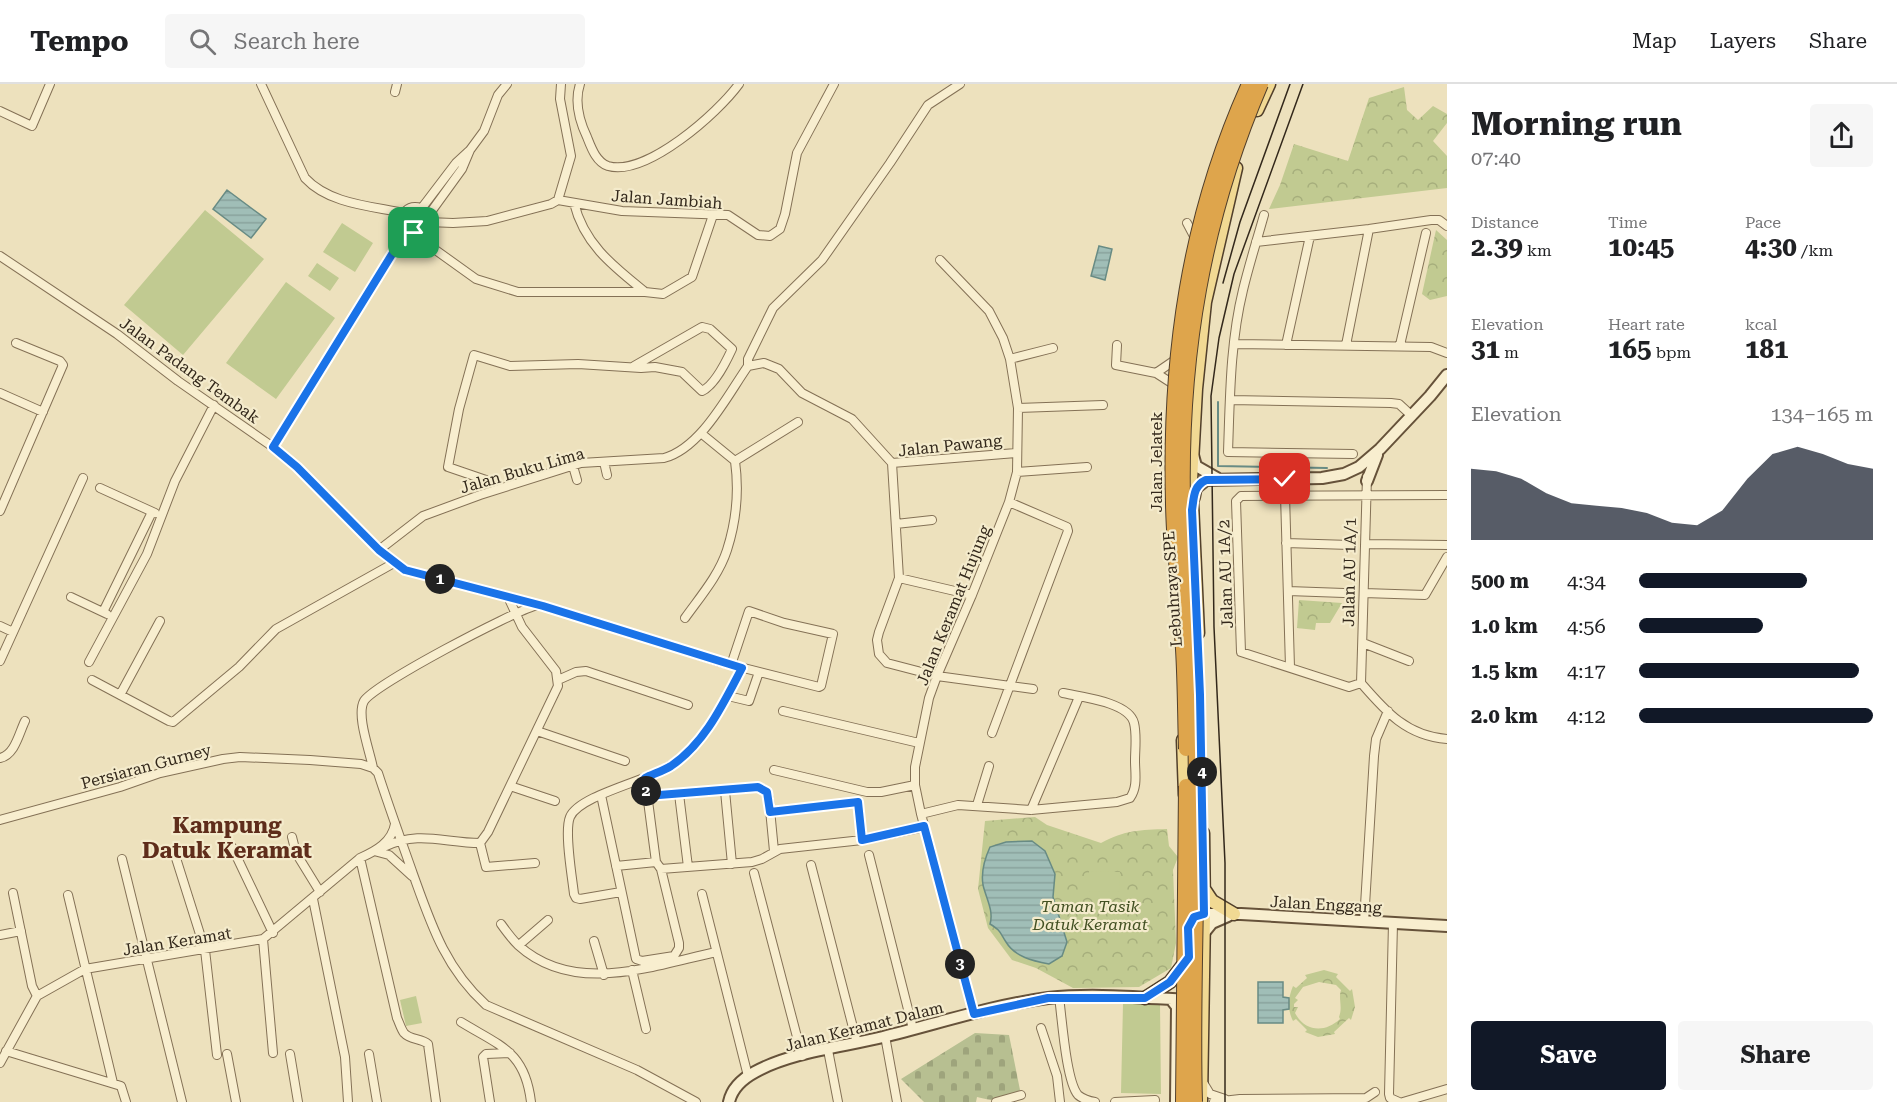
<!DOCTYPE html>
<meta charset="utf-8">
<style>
body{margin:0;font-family:"Roboto Serif",serif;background:#f6f6f6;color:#202124;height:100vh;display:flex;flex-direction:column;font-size:22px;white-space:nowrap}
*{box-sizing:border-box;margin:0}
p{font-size:20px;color:#757577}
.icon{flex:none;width:33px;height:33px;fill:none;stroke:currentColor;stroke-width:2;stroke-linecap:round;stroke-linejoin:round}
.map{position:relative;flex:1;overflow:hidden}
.drawer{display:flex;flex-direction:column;background:#fff;width:450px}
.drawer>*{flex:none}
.pin{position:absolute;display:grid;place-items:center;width:51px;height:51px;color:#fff;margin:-26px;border-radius:12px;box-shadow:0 3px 9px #0006}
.km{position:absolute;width:30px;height:30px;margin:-15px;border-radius:50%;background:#222;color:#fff;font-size:16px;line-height:30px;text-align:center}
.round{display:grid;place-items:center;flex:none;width:63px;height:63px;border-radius:6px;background:#f6f6f6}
.overview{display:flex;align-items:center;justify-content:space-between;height:102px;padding:0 24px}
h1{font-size:33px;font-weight:700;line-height:45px}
.stats{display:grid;grid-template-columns:repeat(3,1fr);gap:9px;height:102px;padding:6px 24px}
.stats div{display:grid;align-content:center}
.stats b{font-size:26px;font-weight:700}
.stats small{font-size:16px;font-weight:400}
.stats p{font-size:16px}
.chart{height:168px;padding:12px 24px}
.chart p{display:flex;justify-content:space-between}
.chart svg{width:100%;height:108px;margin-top:6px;fill:#111827;opacity:.7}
.action{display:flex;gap:12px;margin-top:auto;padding:12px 24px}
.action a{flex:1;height:69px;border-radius:6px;background:#111827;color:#fff;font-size:24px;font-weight:700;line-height:69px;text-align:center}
.action a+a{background:#f6f6f6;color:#202124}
ul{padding:0 24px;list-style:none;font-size:20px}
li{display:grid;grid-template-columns:96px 72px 1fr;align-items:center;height:45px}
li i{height:15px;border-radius:8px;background:#111827}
header{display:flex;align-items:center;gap:36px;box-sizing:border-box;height:84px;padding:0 30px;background:#fff;border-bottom:2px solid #e0e0e0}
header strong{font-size:28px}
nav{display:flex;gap:33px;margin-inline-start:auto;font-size:21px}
.search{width:420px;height:54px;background:#f6f6f6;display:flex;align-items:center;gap:15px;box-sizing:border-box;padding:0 21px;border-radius:6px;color:#757577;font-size:22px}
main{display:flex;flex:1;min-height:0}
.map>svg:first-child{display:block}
.forest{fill:url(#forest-crowns);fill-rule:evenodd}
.cemetery{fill:url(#cemetery-stones)}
.pitch{fill:#c1ca91}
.water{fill:url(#water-rules);stroke:#688b84;stroke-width:1.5}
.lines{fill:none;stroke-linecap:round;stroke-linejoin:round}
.stream{stroke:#688b84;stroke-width:2}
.street-casing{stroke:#847156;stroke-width:10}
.secondary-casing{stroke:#66523a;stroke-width:14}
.primary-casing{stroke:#513f2b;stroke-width:15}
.street{stroke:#f8eecf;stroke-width:8}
.secondary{stroke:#f8eecf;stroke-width:10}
.primary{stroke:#f1d993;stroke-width:12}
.tram{stroke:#33281b;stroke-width:1.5}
.highway-bridge-casing{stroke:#513f2b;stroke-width:16;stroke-linecap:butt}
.highway-bridge{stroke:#dea54c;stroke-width:14}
.route-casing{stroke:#fff;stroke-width:12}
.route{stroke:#1a73e8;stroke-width:8}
.labels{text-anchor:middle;stroke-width:4.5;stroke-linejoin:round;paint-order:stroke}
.street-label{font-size:16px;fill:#33281b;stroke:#f4ebcc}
.park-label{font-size:16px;font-style:italic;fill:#425022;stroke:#f4ebcc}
.district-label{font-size:22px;font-weight:bold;fill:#5f2d1b;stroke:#f4ebcc}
</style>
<header>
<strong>Tempo</strong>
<div class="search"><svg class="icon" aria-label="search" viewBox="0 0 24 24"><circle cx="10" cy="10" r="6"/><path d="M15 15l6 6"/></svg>Search here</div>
<nav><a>Map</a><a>Layers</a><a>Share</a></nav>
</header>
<main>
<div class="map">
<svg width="1447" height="1018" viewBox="0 0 1447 1018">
<defs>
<pattern id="forest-crowns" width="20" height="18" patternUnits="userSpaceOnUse" patternTransform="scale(1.5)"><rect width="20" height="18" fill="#c1ca91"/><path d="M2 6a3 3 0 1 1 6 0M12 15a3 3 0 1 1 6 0" fill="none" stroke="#a6ae7c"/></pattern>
<pattern id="cemetery-stones" width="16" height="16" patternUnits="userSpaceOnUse" patternTransform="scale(1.5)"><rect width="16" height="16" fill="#b7bf91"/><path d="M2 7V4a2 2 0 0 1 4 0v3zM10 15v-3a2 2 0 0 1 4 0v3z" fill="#9ea47c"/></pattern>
<pattern id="water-rules" width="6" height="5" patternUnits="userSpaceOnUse" patternTransform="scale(1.5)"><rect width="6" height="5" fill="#a0beb7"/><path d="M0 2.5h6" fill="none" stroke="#8aa39d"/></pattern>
</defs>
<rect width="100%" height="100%" fill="#ede1bd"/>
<!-- forest -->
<path class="forest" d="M 1404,3 L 1407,26 L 1418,36 L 1433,22 L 1447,30 L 1447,39 L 1433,57 L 1447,72 L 1447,104 L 1269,125 L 1280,101 L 1294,60 L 1348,77 L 1369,14 Z
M 1436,146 L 1447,156 L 1447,212 L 1430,216 L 1422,210 Z
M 1299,516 L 1342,519 L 1330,539 L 1316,539 L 1315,546 L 1297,544 Z
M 1035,733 L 1047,741 L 1101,759 C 1125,746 1140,746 1167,745 L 1169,762 L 1178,773 L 1173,786 L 1176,859 L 1171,884 L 1139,903 L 1073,904 L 1036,884 L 1012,876 L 988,844 L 978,805 L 985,737 Z
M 1324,886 L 1338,890 L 1336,893 L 1350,907 L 1352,905 L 1355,923 L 1351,936 L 1349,934 L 1334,948 L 1335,950 L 1318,953 L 1305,948 L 1307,946 L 1296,935 L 1293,937 C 1287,925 1288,914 1293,902 L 1296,904 L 1307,894 L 1305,891 ZM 1319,898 L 1336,901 L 1341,906 C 1338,914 1343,923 1339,933 L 1340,935 C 1325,949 1305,948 1295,929 L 1298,923 L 1294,923 L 1294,920 L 1298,916 L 1295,914 L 1303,903 Z"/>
<!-- cemetery -->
<path class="cemetery" d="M 975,949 L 1009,951 L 1020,1006 C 1003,1017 997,1018 977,1013 L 976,1018 L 924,1018 L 901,995 Z"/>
<!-- pitch -->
<path class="pitch" d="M 205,126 L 264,175 L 183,271 L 124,221 Z
M 342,139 L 373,159 L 355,188 L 323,168 Z
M 317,179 L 339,194 L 330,207 L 308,192 Z
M 286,198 L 335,234 L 276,315 L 226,279 Z
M 1089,787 L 1120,788 L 1119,808 L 1089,807 Z
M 416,912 L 422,939 L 406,942 L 400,916 Z
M 1123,920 L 1160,920 L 1161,1010 L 1121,1009 Z"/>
<!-- water -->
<path class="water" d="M 227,106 L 266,135 L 251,154 L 213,125 Z
M 1099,162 L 1112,165 L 1105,196 L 1091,192 Z
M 1032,757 L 1045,767 L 1055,790 L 1053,813 L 1067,858 L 1062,872 L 1049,880 C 1033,877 1015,873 1006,858 C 999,847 1001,847 990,840 C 994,827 986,814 983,801 C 981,789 985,774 990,763 L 1006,758 Z
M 1258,898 L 1283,898 L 1283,913 L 1289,914 L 1289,925 L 1283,926 L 1283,939 L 1258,939 Z"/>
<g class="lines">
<!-- stream -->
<path class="stream" d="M 1218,318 L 1218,382 L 1327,384"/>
<!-- street casing -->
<g class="street-casing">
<path id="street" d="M 261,0 L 305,94 C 329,120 371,122 404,129
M 580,0 C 574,18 579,36 587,53 C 591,63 596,78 608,82 C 646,93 718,29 739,0
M 395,8 L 397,0
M 0,27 L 32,42 L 50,0
M 558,116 L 571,72 L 560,15 L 561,0
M 574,119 C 584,160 613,182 644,207
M402 136a13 13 0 1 1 26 0a13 13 0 1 1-26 0Z
M 421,125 L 456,79 L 469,67
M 1264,131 C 1257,156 1249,181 1243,206 C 1230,259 1230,314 1228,368 L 1353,370
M 428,132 L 462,85 L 470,66 L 484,47 L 498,11 L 507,0
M 428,138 L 453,139 L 487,137 L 551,120 L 558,116 L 622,127 L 728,131 L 758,151 L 770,152 L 780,145 L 785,130 L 797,69 L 834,0
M 1187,139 L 1196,156
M 418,149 L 430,162 L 476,195 L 518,208 L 645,208 L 663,210 L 692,193 L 713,131
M 1256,158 L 1369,145 L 1431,136 L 1439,136 L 1447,142
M 0,172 L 117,250 L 178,297 L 273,363 L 297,383 L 379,466 L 405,486 L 543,522 L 663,559 L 720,578 L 819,603 L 821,602 L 833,550 L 784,539 L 749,527 L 731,581
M 940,176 L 989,227 L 1003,254 L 1010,275 L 1018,324 L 1017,388 L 1009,418 L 972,511 L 937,592 L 929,614 L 915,683 L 915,701 L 921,730 L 974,930
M 1234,260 L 1431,263 L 1447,269
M 1117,261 L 1116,281 L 1156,289 L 1173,300
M 1286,261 L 1310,152
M 1346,261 L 1369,145
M 1400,261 L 1426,149
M 1010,275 L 1053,264
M 748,282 L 748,275 L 773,224 L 822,176 L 890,79 L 928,21 L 960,0
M 1156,289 L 1175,276
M 0,309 L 43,328
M 1230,316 L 1391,319 L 1399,320 L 1412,332
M 1018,324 L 1103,321
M 273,363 L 407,146
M 735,377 L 798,338
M 604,378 L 607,391
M 892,379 L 899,494 L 879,548 L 877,556 L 879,570 L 887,579 L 937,592 L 1033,605
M 892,379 L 1016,369
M 573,382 L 577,396
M 1017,388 L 1087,383
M 486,396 L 448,383 L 459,325 L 474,271 L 510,282 L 578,280 L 641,284 L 655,283 L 682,288 L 702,307 C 715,301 726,278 732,265 L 710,245 L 702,243 L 634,282
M 100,404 L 155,429
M 1285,411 L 1290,583
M 0,427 L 63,281 L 60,277 L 16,259
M 896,440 L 932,436
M 1286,459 L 1350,461
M 1365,460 L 1447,461
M 379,466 L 423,432 L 480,411 L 581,379 L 664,374 C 701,364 727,312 748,282 L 764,279 L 779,285 L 802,309 L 852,335 L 892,379
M 899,494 L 972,511
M 1288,507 L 1344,509
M 1364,509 L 1425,511 L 1447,473
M 71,513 L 107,530
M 535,522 C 512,528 375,600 364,617 C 356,631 370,668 373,684 L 378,689 C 389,723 401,756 413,790 C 431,840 445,884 486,921 L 637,986 L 696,1018
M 103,528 L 152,428
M 685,534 C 700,513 719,491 727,466 C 736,438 739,406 735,377 L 702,350
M 0,542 L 13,548
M 1363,559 L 1409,577
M 0,577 L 83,394
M 89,578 L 147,470 L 175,397 L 214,321
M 92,596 L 169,637 L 173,638 L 239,583 L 276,545 L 394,479
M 558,596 L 576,588 L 586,587 L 688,621
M 1361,599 L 1349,603 L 1241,568 L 1236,417 L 1241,412 L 1447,411
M 1361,599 L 1367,393
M 1361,599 C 1386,628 1407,652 1447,655
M 120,611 L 160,537
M 728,612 L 749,617 L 759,588
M 783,627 L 919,659
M 537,647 L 625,677
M 992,649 L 1068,447 L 1067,443 L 1009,418
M 0,674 C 15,671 19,649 25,637
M 774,686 L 867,708 L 881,708 L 915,701
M 645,694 L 656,778
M 510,702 L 555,717
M 725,707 L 732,780
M 679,710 L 688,783
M 601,711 L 636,875 L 642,877 L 674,872 L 679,864 L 679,859 L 661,785
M 647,712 L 758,703 C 766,705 767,708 769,715 L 774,767
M 977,721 L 989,682
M 1031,726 L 1079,613
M 770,728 L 858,718 L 862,756 L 924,743
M 921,730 L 958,721 L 1031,726 L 1117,718 L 1130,714 C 1138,703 1135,689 1135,677 C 1135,665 1137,651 1134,639 C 1129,618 1081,613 1063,609
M 0,736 L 120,703 L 160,689 L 223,675 L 240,673 L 310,676 L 361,680 L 373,684
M 292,753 L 296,769 L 320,808
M 480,759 L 488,748 L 558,602 L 556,587 L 522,543 L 508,513
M 480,759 L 486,783 L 535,779
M 232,763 L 273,849
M 384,763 C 419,746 444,759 480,759
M 374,767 L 389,771 L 412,792
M 175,771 L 205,866 L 217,971
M 869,771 L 913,945
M 360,774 L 397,934 C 399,938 401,945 404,949 C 410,956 421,954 428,960 L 436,1018
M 122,775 L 182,1018
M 811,781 L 857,959
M 616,782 L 656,778 L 661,785 L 752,778 L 762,775 L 780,765 L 862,756
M 754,789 L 802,972
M 621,808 L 580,815 L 576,814 L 574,810 C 572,792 564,747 570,733 C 579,711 650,696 670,682 C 705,659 723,620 742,584
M 13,809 L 32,902 L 37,912
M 702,810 L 748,992
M 68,811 L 113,999
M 313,815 L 345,973 L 348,1018
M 1364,838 L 1374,672 L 1376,655 L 1388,627
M 1393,839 L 1389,1010 L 1390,1014 L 1399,1018
M 501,840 C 506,847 512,855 518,861 C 574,912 652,882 716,868
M 0,851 L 21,847
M 263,855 L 273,969
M 594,857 L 604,891
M 519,861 L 548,836
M 632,886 L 646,945
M 1059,913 C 1062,934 1066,997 1078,1011 C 1083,1015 1089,1017 1095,1018
M 461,938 C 500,962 525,967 531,1018
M 1041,944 L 1057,992 L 1060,1018
M 885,952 L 897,1018
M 828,966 L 838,1018
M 6,967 L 121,1002 L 126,1018
M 227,970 L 236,1018
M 290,970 L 298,1018
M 369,970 L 377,1018
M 0,979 L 37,912 L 85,885 L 263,855 L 360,774 C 376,767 392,758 395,740
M 1204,1000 L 1210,1010 L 1225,1015
M 490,1018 L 483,973 L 486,970 L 510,969
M 996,1018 L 1021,1011
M 1115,1018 L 1155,1016
M 1214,1018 L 1240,1015 L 1366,1014 L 1375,1008
M 1403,1018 L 1447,1005"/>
</g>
<!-- secondary casing -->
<g class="secondary-casing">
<path id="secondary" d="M 1193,371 L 1196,382 L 1217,394
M 1367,397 L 1377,371
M 1194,414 L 1196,404 L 1206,396 L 1322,394 L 1344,390 L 1359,383 L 1380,365 L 1430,312 L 1447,291
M 1204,830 L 1241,830 L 1447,842
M 1204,849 L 1212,839 L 1228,832
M 1173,918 L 1177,923 L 1176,1018
M 729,1018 C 732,1004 742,995 755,988 C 791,968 842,963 883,953 C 936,940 993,921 1048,914 C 1094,909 1143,914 1190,916"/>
</g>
<!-- primary casing -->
<g class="primary-casing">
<path id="primary" d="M 1257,26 L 1269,0
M 1198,549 L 1191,397 L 1196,305 L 1205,218 L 1236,84
M 1183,656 L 1185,711
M 1204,805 L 1212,817 L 1234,830
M 1145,914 L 1170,898 L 1186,877
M 1201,1017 L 1204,830 L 1203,749"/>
</g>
<!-- street -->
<use href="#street" class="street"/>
<!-- secondary -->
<use href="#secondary" class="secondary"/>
<!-- primary -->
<use href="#primary" class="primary"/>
<!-- tram -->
<path class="tram" d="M 1223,199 L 1240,138 L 1290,0
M 1225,1018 L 1225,779 L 1214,543 L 1211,312 L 1219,254 L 1234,190 L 1303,0"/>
<!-- highway-bridge casing -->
<g class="highway-bridge-casing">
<path id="highway-bridge" d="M 1186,665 C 1185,632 1185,598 1183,565 C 1180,517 1174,469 1173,420 C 1169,274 1188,135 1249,0
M 1183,1018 L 1186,702
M 1195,1018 C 1193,951 1195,883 1196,816 C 1197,754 1196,692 1195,630 C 1195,559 1184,489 1183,418 C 1180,272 1203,135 1261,0"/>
</g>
<!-- highway-bridge -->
<use href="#highway-bridge" class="highway-bridge"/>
</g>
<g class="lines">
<!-- route casing -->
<g class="route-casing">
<path id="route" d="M 414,149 L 407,146 L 273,363 L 297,383 L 379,466 L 405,486 L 543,522 L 742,584 C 723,620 705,659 671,682 C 663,687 653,690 645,694 L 647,712 L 758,703 L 767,708 L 770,728 L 858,718 L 862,756 L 924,742 L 974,930 L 1048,914 L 1145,914 L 1170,898 L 1189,873 L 1188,844 L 1194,833 L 1204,830 L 1200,611 L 1192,426 C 1194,414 1193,402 1206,396 L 1285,395"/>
</g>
<!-- route -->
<use href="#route" class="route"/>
</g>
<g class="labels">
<!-- street labels -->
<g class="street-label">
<text transform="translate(667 115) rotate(4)" y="6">Jalan Jambiah</text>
<text transform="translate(190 286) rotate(36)" y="6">Jalan Padang Tembak</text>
<text transform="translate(950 361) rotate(-6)" y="6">Jalan Pawang</text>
<text transform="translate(1156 378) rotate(-90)" y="6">Jalan Jelatek</text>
<text transform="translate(522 386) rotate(-16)" y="6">Jalan Buku Lima</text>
<text transform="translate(1349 488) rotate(-89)" y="6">Jalan AU 1A/1</text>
<text transform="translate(1225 490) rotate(-92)" y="6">Jalan AU 1A/2</text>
<text transform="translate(1172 505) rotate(-94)" y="6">Lebuhraya SPE</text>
<text transform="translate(953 521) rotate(-68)" y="6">Jalan Keramat Hujung</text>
<text transform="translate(146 682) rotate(-15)" y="6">Persiaran Gurney</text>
<text transform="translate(1326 820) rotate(3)" y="6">Jalan Enggang</text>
<text transform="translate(177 857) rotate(-9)" y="6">Jalan Keramat</text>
<text transform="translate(864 942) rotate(-14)" y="6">Jalan Keramat Dalam</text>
</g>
<!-- park labels -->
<g class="park-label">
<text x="1090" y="828">Taman Tasik<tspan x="1090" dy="18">Datuk Keramat</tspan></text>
</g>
<!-- district labels -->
<g class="district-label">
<text x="227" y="749">Kampung<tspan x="227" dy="25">Datuk Keramat</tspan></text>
</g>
</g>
</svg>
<div class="pin" style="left:414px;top:149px;background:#1e9e55"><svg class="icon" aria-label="arrive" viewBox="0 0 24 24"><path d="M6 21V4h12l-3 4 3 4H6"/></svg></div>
<div class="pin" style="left:1285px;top:395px;background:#d93025"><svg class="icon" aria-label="check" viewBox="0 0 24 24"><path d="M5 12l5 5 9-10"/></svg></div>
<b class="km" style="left:440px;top:495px">1</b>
<b class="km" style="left:646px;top:707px">2</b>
<b class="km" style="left:960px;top:880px">3</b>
<b class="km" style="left:1202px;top:688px">4</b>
</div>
<section class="drawer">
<div class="overview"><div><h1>Morning run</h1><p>07:40</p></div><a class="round"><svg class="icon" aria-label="share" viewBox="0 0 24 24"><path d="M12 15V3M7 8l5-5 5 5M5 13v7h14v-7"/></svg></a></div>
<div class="stats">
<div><p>Distance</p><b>2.39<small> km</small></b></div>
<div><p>Time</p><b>10:45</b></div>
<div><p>Pace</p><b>4:30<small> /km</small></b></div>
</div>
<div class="stats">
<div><p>Elevation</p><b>31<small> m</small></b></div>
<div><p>Heart rate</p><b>165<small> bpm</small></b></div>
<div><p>kcal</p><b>181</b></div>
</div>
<div class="chart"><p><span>Elevation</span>134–165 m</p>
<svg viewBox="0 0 160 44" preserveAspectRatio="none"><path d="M0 44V15L10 16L20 19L30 25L40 29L50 30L60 31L70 33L80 37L90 38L100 32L110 19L120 9L130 6L140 9L150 13L160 15V44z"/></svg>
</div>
<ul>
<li><b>500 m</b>4:34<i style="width:72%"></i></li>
<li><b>1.0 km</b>4:56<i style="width:53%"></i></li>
<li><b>1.5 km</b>4:17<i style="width:94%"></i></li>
<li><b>2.0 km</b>4:12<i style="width:100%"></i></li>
</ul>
<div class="action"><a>Save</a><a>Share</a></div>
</section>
</main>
